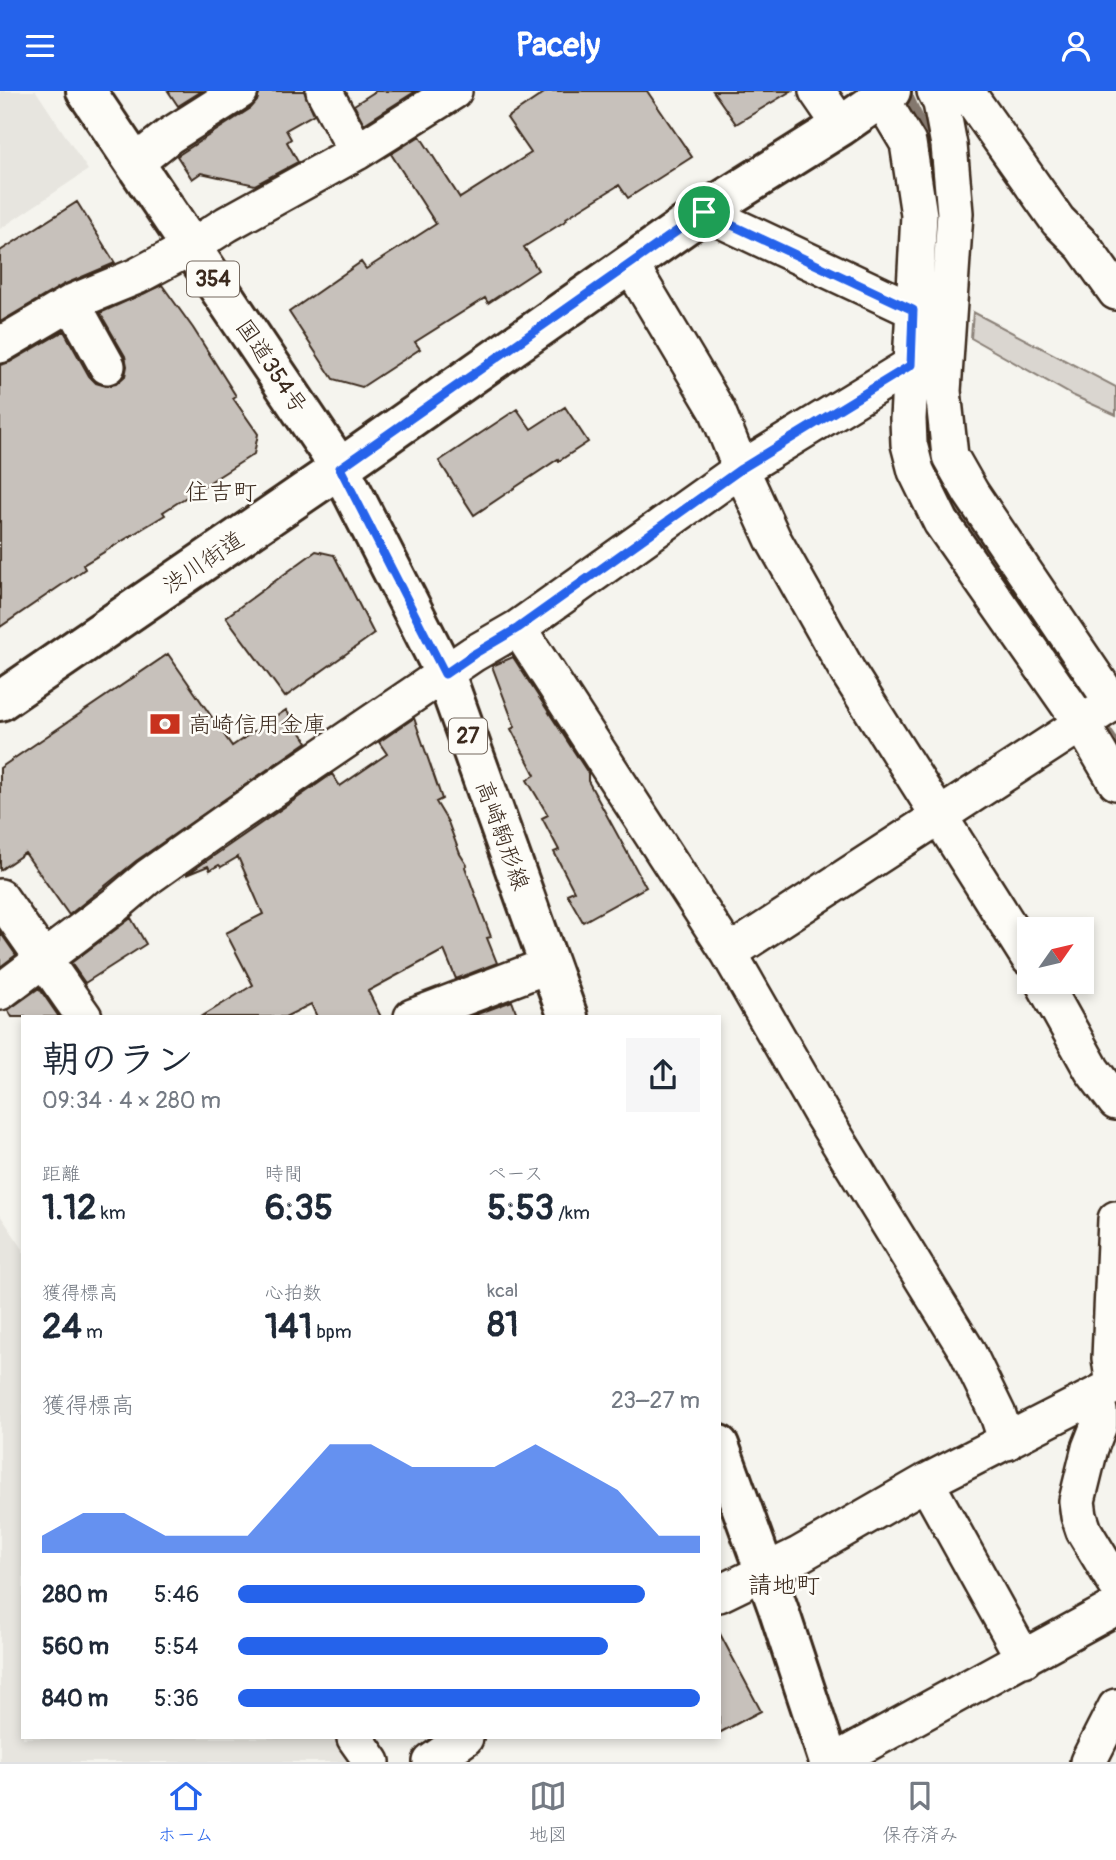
<!DOCTYPE html>
<html lang="ja">
<meta charset="utf-8">
<style>
body{margin:0;font-family:Pangolin,"Klee One",sans-serif;background:#f6f6f7;color:#1f2937;height:100vh;display:flex;flex-direction:column;font-size:26px;white-space:nowrap}
*{box-sizing:border-box;margin:0}
p{font-size:23px;color:#747a83}
.icon{flex:none;width:38px;height:38px;fill:none;stroke:currentColor;stroke-width:2;stroke-linecap:round;stroke-linejoin:round}
.map{position:relative;flex:1;overflow:hidden}
.panel{position:absolute;left:21px;top:924px;width:700px;height:724px;display:flex;flex-direction:column;background:#fff;border-radius:0px;box-shadow:0 4px 10px #0003}
.panel>*{flex:none}
.needle{width:46px;rotate:56deg}
.buttons{position:absolute;left:1017px;top:826px;display:grid;gap:14px}
.buttons a{display:grid;place-items:center;width:77px;height:77px;border-radius:0px;background:#fff;box-shadow:0 4px 10px #0003;font-size:35px}
.pin{position:absolute;display:grid;place-items:center;width:60px;height:60px;color:#fff;margin:-30px;border:4px solid #fff;border-radius:50%;box-shadow:0 2px 7px #0007}
.round{display:grid;place-items:center;flex:none;width:74px;height:74px;border-radius:0px;background:#f6f6f7}
.headline{display:flex;align-items:center;justify-content:space-between;height:119px;padding:0 21px}
h1{font-size:38px;font-weight:800;line-height:52px}
.metrics{display:grid;grid-template-columns:repeat(3,1fr);gap:10px;height:119px;padding:7px 21px}
.metrics div{display:grid;align-content:center}
.metrics b{font-size:35px;font-weight:800}
.metrics small{font-size:19px;font-weight:400}
.metrics p{font-size:19px}
.chart{height:196px;padding:14px 21px}
.chart p{display:flex;justify-content:space-between}
.chart svg{width:100%;height:126px;margin-top:7px;fill:#2563eb;opacity:.7}
ul{padding:0 21px;list-style:none;font-size:23px}
li{display:grid;grid-template-columns:112px 84px 1fr;align-items:center;height:52px}
li i{height:18px;border-radius:9px;background:#2563eb}
header{display:flex;justify-content:space-between;align-items:center;height:91px;padding:0 21px;background:#2563eb;color:#fff;font-size:32px;font-weight:800}
.menu{display:flex;justify-content:space-around;align-items:center;height:98px;border-top:2px solid #e0e1e3;background:#fff;font-size:19px;color:#747a83}
.menu a{display:grid;justify-items:center;gap:4px}
.menu .selected{color:#2563eb}
.map>svg:first-child{display:block}
.built{fill:#e7e5df}
.green{fill:#dad6d0;stroke:#8a8077;stroke-width:2}
.lines{fill:none;stroke-linecap:round;stroke-linejoin:round}
.stream{stroke:#84786e;stroke-width:10}
.building{fill:#c7c1bb;stroke:#3b2a1e;stroke-width:2}
.minor-casing{stroke:#3b2a1e;stroke-width:40}
.major-casing{stroke:#3b2a1e;stroke-width:44}
.highway-casing{stroke:#3b2a1e;stroke-width:44}
.minor{stroke:#fdfcf7;stroke-width:35}
.major{stroke:#fdfcf7;stroke-width:38}
.highway{stroke:#fdfcf7;stroke-width:38}
.route-casing{stroke:#fff;stroke-width:14}
.route{stroke:#2563eb;stroke-width:9}
.labels{text-anchor:middle;stroke-width:5;stroke-linejoin:round;paint-order:stroke}
.shield{fill:#fdfcf7;stroke:#75695f;stroke-width:2}
.shield-label{font-size:21px;font-weight:bold;fill:#3b2a1e}
.street-label{font-size:23px;fill:#3b2a1e;stroke:#fdfcf7}
.poi-label{font-size:23px;fill:#3b2a1e;stroke:#fdfcf7;text-anchor:start}
.neighbourhood-label{font-size:24px;fill:#3b2a1e;stroke:#fdfcf7}
</style>
<header><svg class="icon" aria-label="menu" viewBox="0 0 24 24"><path d="M4 6h16M4 12h16M4 18h16"/></svg>Pacely<svg class="icon" aria-label="person" viewBox="0 0 24 24"><circle cx="12" cy="8" r="4"/><path d="M4 21q1-7 8-7t8 7"/></svg></header>
<div class="map">
<svg width="1116" height="1671" viewBox="0 0 1116 1671">
<rect width="100%" height="100%" fill="#f5f4ee"/>
<filter id="ink" filterUnits="userSpaceOnUse"><feTurbulence type="fractalNoise" baseFrequency=".0143" numOctaves="2"/><feDisplacementMap in="SourceGraphic" scale="14" xChannelSelector="R" yChannelSelector="G"/><feConvolveMatrix kernelMatrix="1 2 1 2 8 2 1 2 1" color-interpolation-filters="sRGB"/></filter>
<g filter="url(#ink)">
<!-- built -->
<path class="built" d="M 0,0 L 36,0 L 88,79 L 0,138 Z
M 0,1124 L 23,1158 L 23,1647 L 340,1647 L 356,1671 L 0,1671 Z"/>
<!-- green -->
<path class="green" d="M 973,221 L 1116,296 L 1116,324 L 1072,304 L 971,247 Z
M 996,458 L 1084,583 L 1066,598 L 976,471 Z"/>
<g class="lines">
<!-- stream -->
<path class="stream" d="M 906,0 L 927,45 L 935,111 L 934,128
M 927,298 L 927,358 L 938,388
M 945,403 L 983,460
M 1074,591 L 1116,654"/>
</g>
<!-- building -->
<path class="building" d="M 168,0 L 202,0 L 178,15 Z
M 260,0 L 304,0 L 314,23 L 286,39 L 291,48 L 287,51 L 298,71 L 255,94 L 201,82 L 192,88 L 177,65 L 251,17 L 257,10 Z
M 376,0 L 416,0 L 364,33 L 354,14 Z
M 547,0 L 647,0 L 692,66 L 628,107 L 619,94 L 566,127 L 567,129 L 524,156 L 538,179 L 488,212 L 485,207 L 415,251 L 420,258 L 362,296 L 333,288 L 289,221 L 361,171 L 366,178 L 436,133 L 391,63 L 420,45 L 460,107 L 531,62 L 507,27 Z
M 713,0 L 791,0 L 736,33 Z
M 77,111 L 115,172 L 63,194 L 0,231 L 0,160 Z
M 162,194 L 193,237 L 236,305 L 233,307 L 258,343 L 254,363 L 163,421 L 165,424 L 83,474 L 85,478 L 0,536 L 0,274 L 10,271 L 64,240 L 89,285 L 96,292 L 106,295 L 116,293 L 125,285 L 127,275 L 125,265 L 100,222 Z
M 565,316 L 588,351 L 559,370 L 558,368 L 474,424 L 439,370 L 517,318 L 531,338 Z
M 316,460 L 334,464 L 374,543 L 285,606 L 226,526 Z
M 168,563 L 232,655 L 286,619 L 307,651 L 136,770 L 69,824 L 25,762 L 0,779 L 0,677 Z
M 513,566 L 588,682 L 588,690 L 646,796 L 583,831 L 567,803 L 574,800 L 554,761 L 559,759 L 542,727 L 548,724 L 527,689 L 535,684 L 511,638 L 515,636 L 492,575 Z
M 414,627 L 442,708 L 436,711 L 448,731 L 460,763 L 467,774 L 465,776 L 491,846 L 487,847 L 497,872 L 456,888 L 444,859 L 368,900 L 381,926 L 317,926 L 311,913 L 285,926 L 201,926 L 253,894 L 226,842 L 263,823 L 238,766 L 221,776 L 219,774 L 210,779 L 208,775 L 186,784 L 332,683 L 340,695 L 387,663 L 379,651 Z
M 131,827 L 146,853 L 85,892 L 71,872 Z
M 0,841 L 16,864 L 0,876 Z
M 39,897 L 59,926 L 12,926 L 8,919 Z
M 512,910 L 518,926 L 472,925 Z
M 719,1541 L 761,1620 L 719,1642 Z"/>
<g class="lines">
<!-- minor casing -->
<g class="minor-casing">
<path id="minor" d="M 324,0 L 357,61
M 817,0 L 841,35
M 966,0 L 1058,130 L 1083,155 L 1116,201
M 881,7 L 908,52 L 919,124 L 908,328 L 909,353 L 916,380 L 941,431 L 1082,633 L 1116,691
M 135,72 L 169,45 L 240,0
M 704,121 L 913,219
M 630,173 L 717,319 L 741,378 L 773,448 L 848,581 L 1029,867
M 72,212 L 107,275
M 0,254 L 73,211 L 137,185 L 191,156 L 227,133 L 357,61 L 454,0
M 518,537 L 729,862 L 822,1024 L 967,1260 L 998,1324 L 1007,1351
M 0,806 L 84,926
M 729,862 L 1113,612 L 971,402 L 950,365 L 943,300 L 955,122 L 949,54 L 941,12 L 935,0
M 1043,891 L 1092,979 L 1116,1011
M 0,901 L 115,814 L 148,786 L 224,732 L 473,563 L 518,537 L 741,378 L 911,274
M 412,926 L 549,874
M 1114,1295 L 1110,1267 L 1116,1128
M 1095,1305 L 1099,1320 L 1099,1334 L 1090,1357 L 1077,1410 L 1079,1425 L 1084,1440 L 1116,1493
M 926,1391 L 1024,1568
M 719,1503 L 799,1464 L 926,1391 L 1116,1294
M 355,1647 L 372,1671
M 431,1671 L 465,1647
M 833,1671 L 1116,1516
M 1088,1671 L 1116,1616"/>
</g>
<!-- major casing -->
<g class="major-casing">
<path id="major" d="M 568,926 L 445,583 L 340,377 L 704,121 L 841,35 L 891,0
M 719,1354 L 778,1517 L 829,1671"/>
</g>
<!-- highway casing -->
<g class="highway-casing">
<path id="highway" d="M 0,610 L 340,377 L 86,0"/>
</g>
<!-- minor -->
<use href="#minor" class="minor"/>
<!-- major -->
<use href="#major" class="major"/>
<!-- highway -->
<use href="#highway" class="highway"/>
</g>
</g>
<g class="lines" filter="url(#ink)">
<!-- route casing -->
<g class="route-casing">
<path id="route" d="M 704,121 L 913,219 L 911,274 L 741,378 L 518,537 L 474,563 L 445,583 L 340,377 Z"/>
</g>
<!-- route -->
<use href="#route" class="route"/>
</g>
<!-- icons -->
<defs>
<g id="bank-bare" transform="scale(2.415)"><path d="M-6-4H6V4H-6ZM0-2.3a2.3 2.3 0 1 0 0 4.6a2.3 2.3 0 1 0 0-4.6Z" fill="#c8321e" stroke="#fdfcf7" stroke-width="2.5" paint-order="stroke"/></g>
</defs>
<g fill-rule="evenodd">
<use href="#bank-bare" x="165" y="633"/>
</g>
<g class="labels">
<!-- shield labels -->
<g class="shield">
<rect x="187" y="170.5" width="52" height="35" rx="5"/>
<rect x="449" y="627.5" width="38" height="35" rx="5"/>
</g>
<g class="shield-label">
<text x="213" y="195">354</text>
<text x="468" y="652">27</text>
</g>
<!-- street labels -->
<g class="street-label">
<text transform="translate(272 275) rotate(56)" y="8">国道354号</text>
<text transform="translate(203 471) rotate(-34)" y="8">渋川街道</text>
<text transform="translate(503 744) rotate(70)" y="8">高崎駒形線</text>
</g>
<!-- poi labels -->
<g class="poi-label">
<text x="188" y="641">高崎信用金庫</text>
</g>
<!-- neighbourhood labels -->
<g class="neighbourhood-label">
<text x="221" y="409">住吉町</text>
<text x="784" y="1502">請地町</text>
</g>
</g>
</svg>
<div class="buttons">
<a><svg class="needle" viewBox="-14 -14 28 28"><path d="M0-13l5 13h-10z" fill="#e53935"/><path d="M0 13l5-13h-10z" fill="#747a83"/></svg></a>
</div>
<div class="pin" style="left:704px;top:121px;background:#1e9e55"><svg class="icon" aria-label="arrive" viewBox="0 0 24 24"><path d="M6 21V4h12l-3 4 3 4H6"/></svg></div>
<section class="panel">
<div class="headline"><div><h1>朝のラン</h1><p>09:34 · 4 × 280 m</p></div><a class="round"><svg class="icon" aria-label="share" viewBox="0 0 24 24"><path d="M12 15V3M7 8l5-5 5 5M5 13v7h14v-7"/></svg></a></div>
<div class="metrics">
<div><p>距離</p><b>1.12<small> km</small></b></div>
<div><p>時間</p><b>6:35</b></div>
<div><p>ペース</p><b>5:53<small> /km</small></b></div>
</div>
<div class="metrics">
<div><p>獲得標高</p><b>24<small> m</small></b></div>
<div><p>心拍数</p><b>141<small> bpm</small></b></div>
<div><p>kcal</p><b>81</b></div>
</div>
<div class="chart"><p><span>獲得標高</span>23–27 m</p>
<svg viewBox="0 0 160 44" preserveAspectRatio="none"><path d="M0 44V38L10 30L20 30L30 38L40 38L50 38L60 22L70 6L80 6L90 14L100 14L110 14L120 6L130 14L140 22L150 38L160 38V44z"/></svg>
</div>
<ul>
<li><b>280 m</b>5:46<i style="width:88%"></i></li>
<li><b>560 m</b>5:54<i style="width:80%"></i></li>
<li><b>840 m</b>5:36<i style="width:100%"></i></li>
</ul>
</section>
</div>
<nav class="menu">
<a class="selected"><svg class="icon" aria-label="home" viewBox="0 0 24 24"><path d="M3 11l9-7 9 7M6 9v11h12V9"/></svg>ホーム</a>
<a><svg class="icon" aria-label="map" viewBox="0 0 24 24"><path d="M3 6l6-2 6 2 6-2v14l-6 2-6-2-6 2zM9 4v14M15 6v14"/></svg>地図</a>
<a><svg class="icon" aria-label="saved" viewBox="0 0 24 24"><path d="M7 4h10v16l-5-4-5 4z"/></svg>保存済み</a>
</nav>
